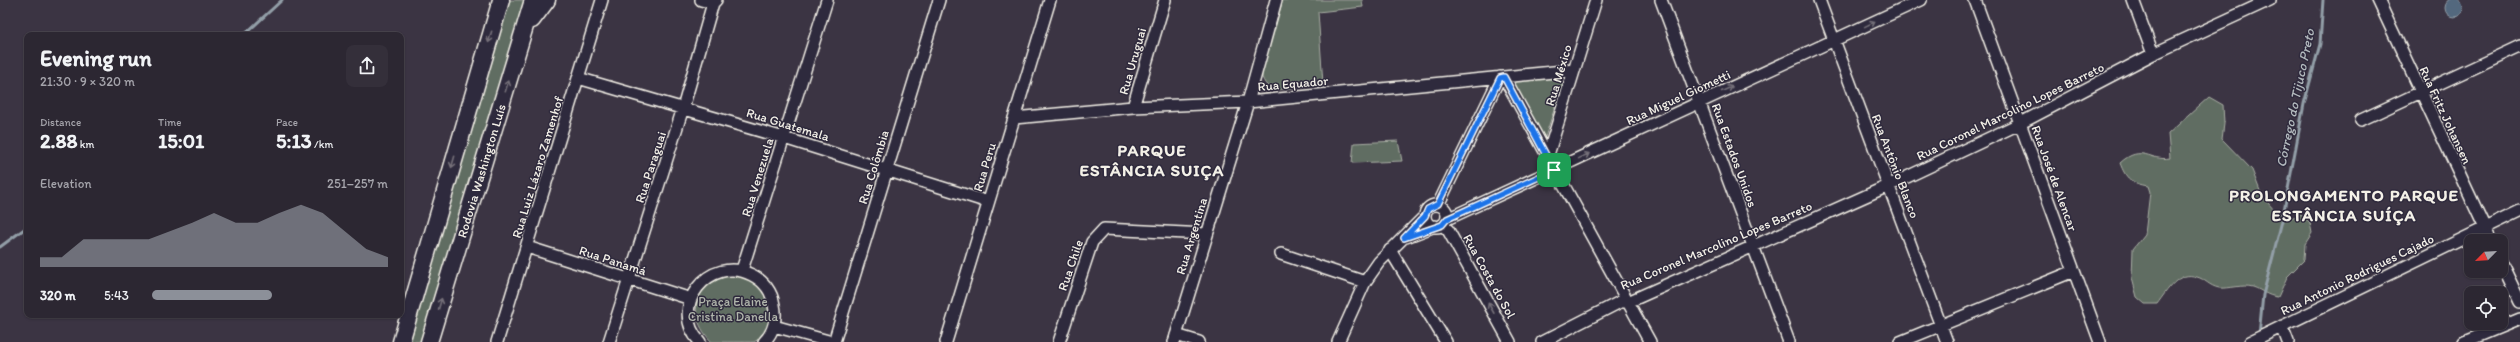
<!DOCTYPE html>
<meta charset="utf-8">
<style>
body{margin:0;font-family:Itim,sans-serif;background:#342f3a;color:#f1f3f6;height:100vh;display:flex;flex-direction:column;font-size:15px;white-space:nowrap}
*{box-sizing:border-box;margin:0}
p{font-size:13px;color:#a6a5ac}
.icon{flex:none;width:22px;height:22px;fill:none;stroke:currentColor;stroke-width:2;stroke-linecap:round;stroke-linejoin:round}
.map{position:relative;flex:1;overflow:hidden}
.side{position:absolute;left:24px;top:32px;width:380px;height:286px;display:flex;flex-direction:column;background:#2c2732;border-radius:8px;box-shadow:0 1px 3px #0004,0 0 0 1px #48444d}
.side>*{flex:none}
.needle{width:26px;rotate:246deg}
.tools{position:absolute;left:2464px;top:234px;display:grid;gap:8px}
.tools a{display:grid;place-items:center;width:44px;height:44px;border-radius:8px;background:#2c2732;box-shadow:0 1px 3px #0004,0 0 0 1px #48444d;font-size:20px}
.pin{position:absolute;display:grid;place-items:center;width:34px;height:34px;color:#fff;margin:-17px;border-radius:8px;box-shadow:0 2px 6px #0006}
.round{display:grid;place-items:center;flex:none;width:42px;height:42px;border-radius:8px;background:#342f3a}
.headline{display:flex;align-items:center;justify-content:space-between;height:68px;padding:0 16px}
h1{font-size:22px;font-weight:700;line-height:30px}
.metrics{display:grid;grid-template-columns:repeat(3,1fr);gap:6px;height:68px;padding:4px 16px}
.metrics div{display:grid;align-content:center}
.metrics b{font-size:20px;font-weight:700}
.metrics small{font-size:11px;font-weight:400}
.metrics p{font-size:11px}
.chart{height:112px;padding:8px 16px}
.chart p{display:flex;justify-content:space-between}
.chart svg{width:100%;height:72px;margin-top:4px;fill:#8c9099;opacity:.7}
ul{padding:0 16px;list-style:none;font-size:13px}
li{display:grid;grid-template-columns:64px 48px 1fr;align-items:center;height:30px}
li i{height:10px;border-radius:5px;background:#8c9099}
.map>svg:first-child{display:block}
.green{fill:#606d62;stroke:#aaafa5}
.water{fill:#52687e;stroke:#939fa8}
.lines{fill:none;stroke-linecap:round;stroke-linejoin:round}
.stream{stroke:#939fa8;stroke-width:3}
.minor-casing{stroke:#f4f1e8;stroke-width:14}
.highway-casing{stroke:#f4f1e8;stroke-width:19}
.minor{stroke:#2f2a3d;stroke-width:11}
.highway{stroke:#2f2a3d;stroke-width:16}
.oneway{stroke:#747079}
.route-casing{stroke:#fff;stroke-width:8}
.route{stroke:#1a73e8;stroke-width:5}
.labels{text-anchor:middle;stroke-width:3;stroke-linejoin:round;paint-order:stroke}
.street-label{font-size:13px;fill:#f4f1e8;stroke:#2f2a3d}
.park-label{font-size:13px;fill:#b1b6ac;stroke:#2f2a3d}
.water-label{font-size:14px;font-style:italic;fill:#b3babe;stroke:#2f2a3d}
.district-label{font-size:17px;font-weight:bold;letter-spacing:1px;fill:#f4f1e8;stroke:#2f2a3d}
</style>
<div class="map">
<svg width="2520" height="342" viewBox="0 0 2520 342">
<rect width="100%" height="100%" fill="#3b3443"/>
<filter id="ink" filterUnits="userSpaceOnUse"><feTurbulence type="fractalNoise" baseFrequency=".025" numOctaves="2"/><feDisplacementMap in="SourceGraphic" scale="8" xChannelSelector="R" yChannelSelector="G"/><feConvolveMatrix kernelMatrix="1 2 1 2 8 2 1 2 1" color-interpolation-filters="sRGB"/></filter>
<g filter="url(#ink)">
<!-- green -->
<path class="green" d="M 508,0 L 527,0 L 426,342 L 406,342 Z
M 1283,0 L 1362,0 L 1363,7 L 1318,12 L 1323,84 L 1276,90 C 1266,87 1262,81 1261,71 Z
M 1557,77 L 1562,82 L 1562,86 L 1544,140 L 1513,84 L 1516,81 Z
M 2209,97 L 2223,105 L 2224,124 L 2222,139 L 2252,170 L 2262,196 L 2275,211 L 2291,218 L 2301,214 L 2310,223 L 2312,233 L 2305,244 L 2304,260 L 2287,277 L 2278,297 C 2267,296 2262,290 2253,287 C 2242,284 2230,289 2219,288 C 2209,286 2205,279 2197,277 C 2178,270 2167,291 2157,304 L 2145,304 L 2137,297 L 2132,278 L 2133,249 L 2145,234 L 2150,192 L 2148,186 C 2131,183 2126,179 2120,163 C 2142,143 2150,162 2170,158 L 2168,134 Z
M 1398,141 L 1402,161 L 1352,163 L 1354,143 Z
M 735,274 C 743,276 753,278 759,285 C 773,299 775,332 754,342 C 747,342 721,342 712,342 C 684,314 695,279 735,274 Z"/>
<!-- water -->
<path class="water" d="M2445 8a9 9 0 1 1 18 0a9 9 0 1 1-18 0Z"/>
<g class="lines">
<!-- stream -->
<path class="stream" d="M 244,35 L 282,0
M 0,247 L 27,227
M 2259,335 L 2263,295 L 2282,221 L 2304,104 L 2320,44 L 2323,0"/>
<!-- minor casing -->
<g class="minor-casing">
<path id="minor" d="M 701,0 L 713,3
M 1661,0 L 1789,342
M 1819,0 L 1947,342
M 1975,0 L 2100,342
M 2133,0 L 2153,54
M 2378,0 L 2491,241
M 1504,77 L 1650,342
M 578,78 L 784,138 L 988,202
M 1133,107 L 1165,0
M 1014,118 L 1133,107 L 1248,102 L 1574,70
M 2361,120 L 2520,46
M 1547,158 L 1596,0
M 1438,205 L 1500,77
M1425 216a11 11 0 1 1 22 0a11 11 0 1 1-22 0Z
M 1447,219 L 1921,0
M 1442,225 L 1448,230 L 1510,342
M 1406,237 L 1435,226
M 527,247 L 691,299
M 1390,250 L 1446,342
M 1281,254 L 1365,282
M 2501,262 L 2520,302
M 742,270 L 827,0
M 774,326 L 832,342
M 2282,326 L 2288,342
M 1176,335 L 1199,342
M 497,342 L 602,0
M 609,342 L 683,108 L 713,3 L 716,0
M 700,342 C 667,308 709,253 752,275 C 764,281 772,292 774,305 C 777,318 774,332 764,342
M 834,342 L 939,0
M 946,342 L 1050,0
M 1059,342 L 1092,242 L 1104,229 L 1206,234
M 1174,342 L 1248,102 L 1276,0
M 1338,342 L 1365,282 L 1379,262 L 1425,216
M 1542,342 L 1620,302 L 1628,302 L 1888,186 L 2019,124 L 2153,54 L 2270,0
M 1900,342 L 2074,271
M 2250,342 L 2520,211
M 2464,342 L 2520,319"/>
</g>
<!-- highway casing -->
<g class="highway-casing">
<g id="highway">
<path d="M 532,20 L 547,0"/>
<path d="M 401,342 L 501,0"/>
<path id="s1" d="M 429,342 L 533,0"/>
</g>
</g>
<!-- minor -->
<use href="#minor" class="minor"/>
<!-- highway -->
<use href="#highway" class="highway"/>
</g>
<!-- one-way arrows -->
<defs><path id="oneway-shaft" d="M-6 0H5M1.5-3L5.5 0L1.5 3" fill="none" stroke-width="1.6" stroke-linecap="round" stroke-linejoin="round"/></defs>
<g class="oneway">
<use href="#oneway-shaft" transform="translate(1870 24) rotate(-26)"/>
<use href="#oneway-shaft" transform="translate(490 37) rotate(106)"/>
<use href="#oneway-shaft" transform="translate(507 86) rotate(-73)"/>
<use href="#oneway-shaft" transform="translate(1727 89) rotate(-24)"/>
<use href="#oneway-shaft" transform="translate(1584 156) rotate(-26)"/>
<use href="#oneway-shaft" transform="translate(453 162) rotate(106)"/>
<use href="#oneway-shaft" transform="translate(440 304) rotate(-74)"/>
<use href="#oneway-shaft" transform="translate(1491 308) rotate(-119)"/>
</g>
</g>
<g class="lines" filter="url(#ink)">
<!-- route casing -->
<g class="route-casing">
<path id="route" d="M 1504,77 L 1554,170 L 1447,219 L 1442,225 L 1404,238 L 1425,216 L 1428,209 L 1438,204 L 1500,78 Z"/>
</g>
<!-- route -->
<use href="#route" class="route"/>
</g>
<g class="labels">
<!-- street labels -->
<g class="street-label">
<text transform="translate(1132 61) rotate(-74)" y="5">Rua Uruguai</text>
<text transform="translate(1558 75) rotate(-73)" y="5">Rua México</text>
<text transform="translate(1293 83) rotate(-5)" y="5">Rua Equador</text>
<text transform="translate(1678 97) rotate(-25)" y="5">Rua Miguel Giometti</text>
<text transform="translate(2010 111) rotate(-26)" y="5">Rua Coronel Marcolino Lopes Barreto</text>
<text transform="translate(2446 115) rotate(65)" y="5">Rua Fritz Johansen</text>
<text transform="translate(788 124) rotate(17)" y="5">Rua Guatemala</text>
<text transform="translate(1735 155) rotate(70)" y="5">Rua Estados Unidos</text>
<text transform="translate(1896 166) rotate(69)" y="5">Rua Antônio Blanco</text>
<text transform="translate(537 167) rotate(-73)" y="5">Rua Luiz Lázaro Zamenhof</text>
<text transform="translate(650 167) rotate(-72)" y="5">Rua Paraguai</text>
<text transform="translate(873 167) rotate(-73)" y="5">Rua Colômbia</text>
<text transform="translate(984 167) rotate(-73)" y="5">Rua Peru</text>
<text dy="5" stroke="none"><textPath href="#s1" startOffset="179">Rodovia Washington Luís</textPath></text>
<text transform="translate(757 177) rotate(-73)" y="5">Rua Venezuela</text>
<text transform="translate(2055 178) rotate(70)" y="5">Rua José de Alencar</text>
<text transform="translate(1191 236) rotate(-73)" y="5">Rua Argentina</text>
<text transform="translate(1716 245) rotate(-23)" y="5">Rua Coronel Marcolino Lopes Barreto</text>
<text transform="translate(613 260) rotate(18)" y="5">Rua Panamá</text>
<text transform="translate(1070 265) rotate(-71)" y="5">Rua Chile</text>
<text transform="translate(2357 274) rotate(-26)" y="5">Rua Antonio Rodrigues Cajado</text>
<text transform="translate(1490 276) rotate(61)" y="5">Rua Costa do Sol</text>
</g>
<!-- park labels -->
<g class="park-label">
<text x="733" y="306">Praça Elaine<tspan x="733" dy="15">Cristina Danella</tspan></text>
</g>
<!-- water labels -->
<g class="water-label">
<text transform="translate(2295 98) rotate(-78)" y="5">Córrego do Tijuco Preto</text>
</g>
<!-- district labels -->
<g class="district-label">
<text x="1152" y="156">PARQUE<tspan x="1152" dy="20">ESTÂNCIA SUIÇA</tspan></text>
<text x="2344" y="201">PROLONGAMENTO PARQUE<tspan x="2344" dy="20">ESTÂNCIA SUÍÇA</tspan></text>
</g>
</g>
</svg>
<div class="tools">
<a><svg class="needle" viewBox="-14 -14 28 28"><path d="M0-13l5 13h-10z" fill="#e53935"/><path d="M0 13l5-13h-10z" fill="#a6a5ac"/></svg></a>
<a><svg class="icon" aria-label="locate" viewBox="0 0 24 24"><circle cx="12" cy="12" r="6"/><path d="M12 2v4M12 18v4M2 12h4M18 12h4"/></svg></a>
</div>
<div class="pin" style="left:1554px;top:170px;background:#1e9e55"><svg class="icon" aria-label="arrive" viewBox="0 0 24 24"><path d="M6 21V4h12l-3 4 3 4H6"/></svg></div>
<section class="side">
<div class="headline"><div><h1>Evening run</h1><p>21:30 · 9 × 320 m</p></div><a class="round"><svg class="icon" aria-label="share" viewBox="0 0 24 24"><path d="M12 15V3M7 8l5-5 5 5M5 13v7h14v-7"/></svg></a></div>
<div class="metrics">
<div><p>Distance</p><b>2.88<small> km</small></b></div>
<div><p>Time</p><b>15:01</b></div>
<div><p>Pace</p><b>5:13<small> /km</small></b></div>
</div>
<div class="chart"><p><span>Elevation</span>251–257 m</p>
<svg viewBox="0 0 160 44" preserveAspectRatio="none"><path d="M0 44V38L10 38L20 27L30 27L40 27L50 27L60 22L70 17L80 11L90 17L100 17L110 11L120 6L130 11L140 22L150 33L160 38V44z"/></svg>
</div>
<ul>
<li><b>320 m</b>5:43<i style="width:51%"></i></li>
</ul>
</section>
</div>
